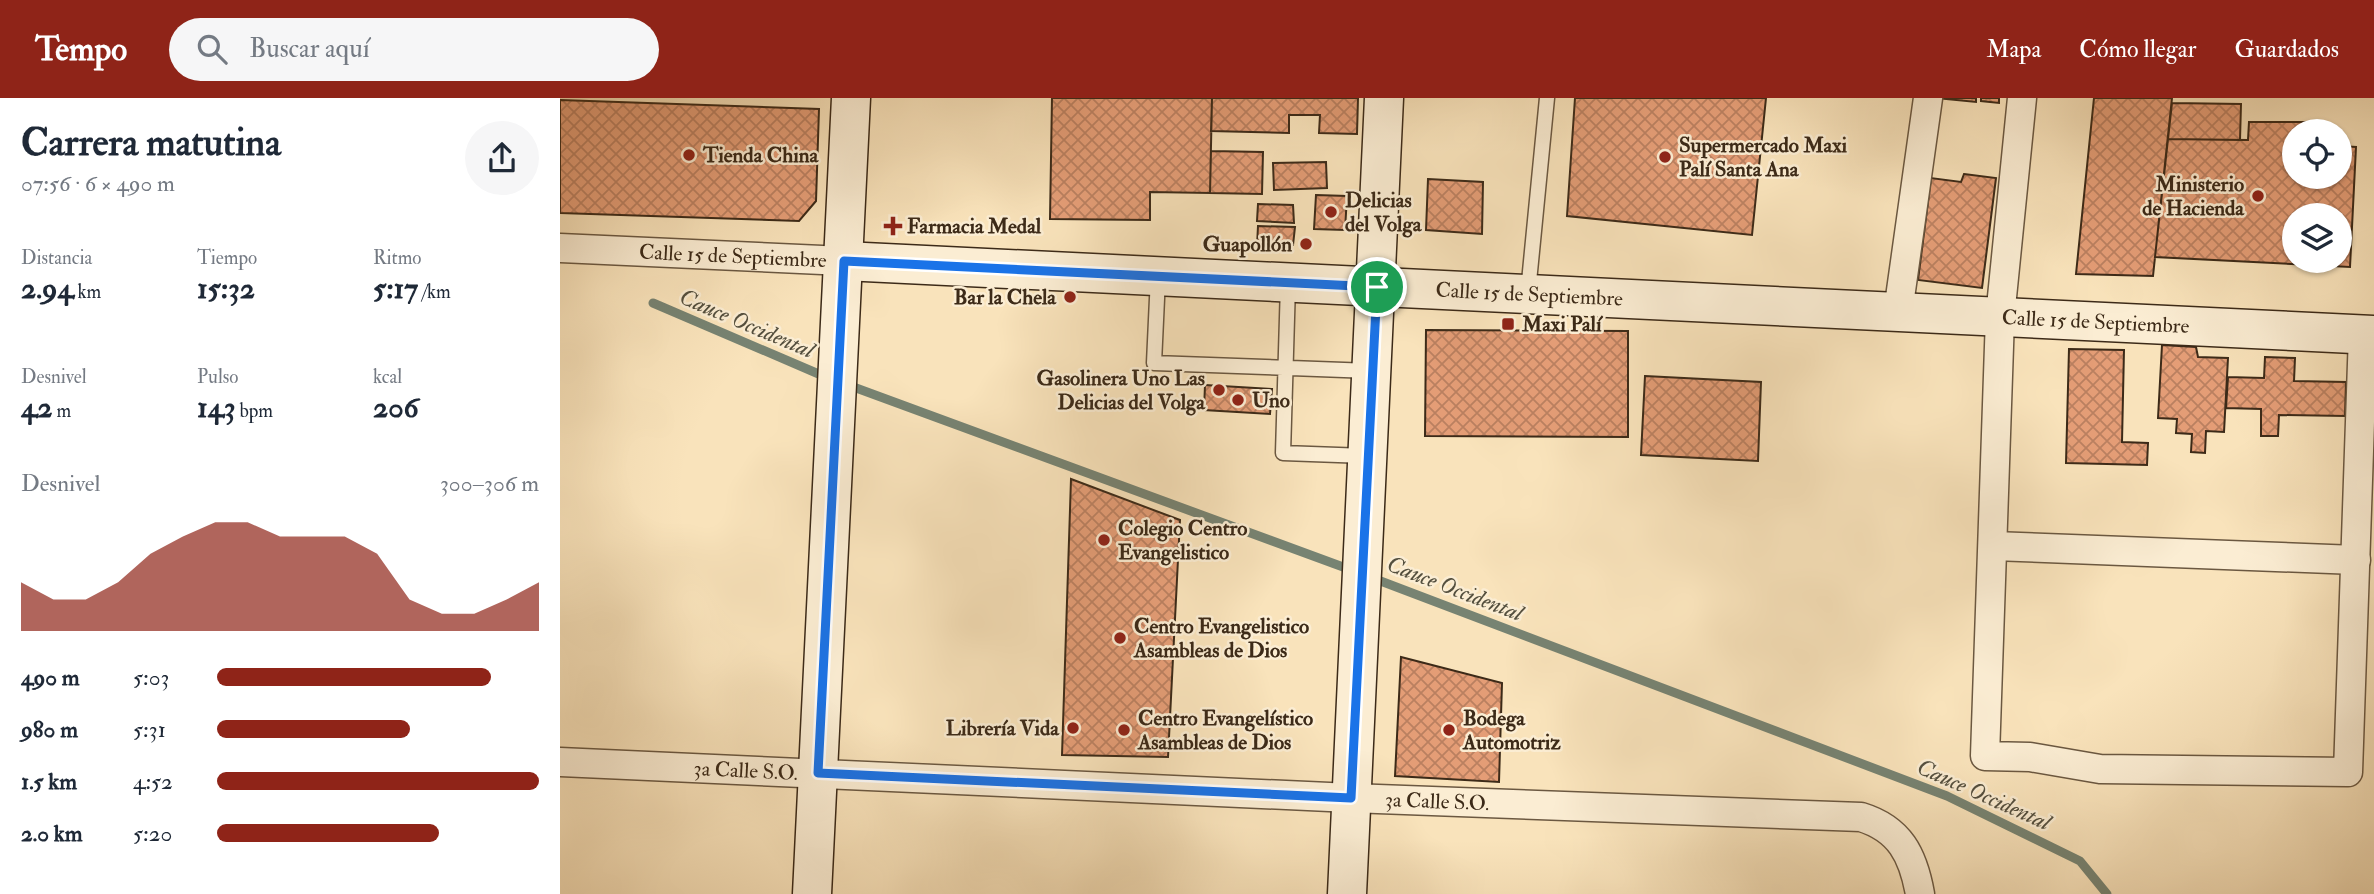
<!DOCTYPE html>
<html lang="es">
<meta charset="utf-8">
<style>
body{margin:0;font-family:"IM FELL Double Pica",serif;background:#f6f6f7;color:#1f2937;height:100vh;display:flex;flex-direction:column;font-size:26px;white-space:nowrap}
*{box-sizing:border-box;margin:0}
p{font-size:23px;color:#747a83}
.icon{flex:none;width:38px;height:38px;fill:none;stroke:currentColor;stroke-width:2;stroke-linecap:round;stroke-linejoin:round}
.map{position:relative;flex:1;overflow:hidden}
.drawer{display:flex;flex-direction:column;background:#fff;width:560px}
.drawer>*{flex:none}
.tools{position:absolute;left:1722px;top:21px;display:grid;gap:14px}
.tools a{display:grid;place-items:center;width:70px;height:70px;border-radius:50%;background:#fff;box-shadow:0 2px 5px #0004;font-size:35px}
.pin{position:absolute;display:grid;place-items:center;width:60px;height:60px;color:#fff;margin:-30px;border:4px solid #fff;border-radius:50%;box-shadow:0 2px 7px #0007}
.round{display:grid;place-items:center;flex:none;width:74px;height:74px;border-radius:37px;background:#f6f6f7}
.summary{display:flex;align-items:center;justify-content:space-between;height:119px;padding:0 21px}
h1{font-size:38px;font-weight:800;line-height:52px}
.stats{display:grid;grid-template-columns:repeat(3,1fr);gap:10px;height:119px;padding:7px 21px}
.stats div{display:grid;align-content:center}
.stats b{font-size:30px;font-weight:800}
.stats small{font-size:19px;font-weight:400}
.stats p{font-size:19px}
.chart{height:196px;padding:14px 21px}
.chart p{display:flex;justify-content:space-between}
.chart svg{width:100%;height:126px;margin-top:7px;fill:#8f2418;opacity:.7}
ul{padding:0 21px;list-style:none;font-size:23px}
li{display:grid;grid-template-columns:112px 84px 1fr;align-items:center;height:52px}
li i{height:18px;border-radius:9px;background:#8f2418}
header{display:flex;align-items:center;gap:42px;box-sizing:border-box;height:98px;padding:0 35px;background:#8f2418;color:#fff}
header strong{font-size:33px}
nav{display:flex;gap:38px;margin-inline-start:auto;font-size:24px}
.search{width:490px;height:63px;background:#f6f6f7;display:flex;align-items:center;gap:18px;box-sizing:border-box;padding:0 24px;border-radius:38px;color:#747a83;font-size:26px}
main{display:flex;flex:1;min-height:0}
.map>svg:first-child{display:block}
.lines{fill:none;stroke-linecap:round;stroke-linejoin:round}
.stream{stroke:#778372;stroke-width:9}
.building{fill:url(#building-cross-hatch);stroke:#3c2a18;stroke-width:2;fill-rule:evenodd}
.lane-casing{stroke:#6b5841;stroke-width:17}
.street-casing{stroke:#6b5841;stroke-width:31}
.secondary-casing{stroke:#3c2a18;stroke-width:41}
.lane{stroke:#fbedd3;stroke-width:14}
.street{stroke:#fbedd3;stroke-width:28}
.secondary{stroke:#fbedd3;stroke-width:38}
.route-casing{stroke:#fff;stroke-width:14}
.route{stroke:#1a73e8;stroke-width:9}
.poi-dot{fill:#8f2418;stroke:#fbedd3;stroke-width:2.5}
.labels{text-anchor:middle;stroke-width:5;stroke-linejoin:round;paint-order:stroke}
.poi-label{font-size:21px;font-weight:bold;fill:#3c2a18;stroke:#fbedd3;text-anchor:start}
.street-label{font-size:21px;fill:#3c2a18;stroke:#fbedd3}
.water-label{font-size:23px;font-style:italic;fill:#544f3e;stroke:#fbedd3}
</style>
<header>
<strong>Tempo</strong>
<div class="search"><svg class="icon" aria-label="search" viewBox="0 0 24 24"><circle cx="10" cy="10" r="6"/><path d="M15 15l6 6"/></svg>Buscar aquí</div>
<nav><a>Mapa</a><a>Cómo llegar</a><a>Guardados</a></nav>
</header>
<main>
<section class="drawer">
<div class="summary"><div><h1>Carrera matutina</h1><p>07:56 · 6 × 490 m</p></div><a class="round"><svg class="icon" aria-label="share" viewBox="0 0 24 24"><path d="M12 15V3M7 8l5-5 5 5M5 13v7h14v-7"/></svg></a></div>
<div class="stats">
<div><p>Distancia</p><b>2.94<small> km</small></b></div>
<div><p>Tiempo</p><b>15:32</b></div>
<div><p>Ritmo</p><b>5:17<small> /km</small></b></div>
</div>
<div class="stats">
<div><p>Desnivel</p><b>42<small> m</small></b></div>
<div><p>Pulso</p><b>143<small> bpm</small></b></div>
<div><p>kcal</p><b>206</b></div>
</div>
<div class="chart"><p><span>Desnivel</span>300–306 m</p>
<svg viewBox="0 0 160 44" preserveAspectRatio="none"><path d="M0 44V27L10 33L20 33L30 27L40 17L50 11L60 6L70 6L80 11L90 11L100 11L110 17L120 33L130 38L140 38L150 33L160 27V44z"/></svg>
</div>
<ul>
<li><b>490 m</b>5:03<i style="width:85%"></i></li>
<li><b>980 m</b>5:31<i style="width:60%"></i></li>
<li><b>1.5 km</b>4:52<i style="width:100%"></i></li>
<li><b>2.0 km</b>5:20<i style="width:69%"></i></li>
</ul>
</section>
<div class="map">
<svg width="1814" height="796" viewBox="0 0 1814 796">
<defs>
<pattern id="building-cross-hatch" width="8" height="8" patternUnits="userSpaceOnUse" patternTransform="scale(1.75)"><rect width="8" height="8" fill="#e49d76"/><path d="M0 0l8 8M0 8l8-8" fill="none" stroke="#ba8060"/></pattern>
</defs>
<rect width="100%" height="100%" fill="#f9e3bb"/>
<filter id="stains"><feTurbulence type="fractalNoise" baseFrequency=".00286" numOctaves="4"/><feColorMatrix values="0 0 0 0 .2 0 0 0 0 .09 0 0 0 0 .02 0 0 0 .5 -.17"/></filter>
<radialGradient id="worn" r=".72"><stop offset=".6" stop-color="#630" stop-opacity="0"/><stop offset="1" stop-color="#630" stop-opacity=".3"/></radialGradient>
<g class="lines">
<!-- stream -->
<path class="stream" d="M 93,205 L 268,280
M 288,287 L 794,473
M 810,479 L 1387,698 L 1520,763 L 1547,796"/>
</g>
<!-- building -->
<path class="building" d="M 492,0 L 652,0 L 650,95 L 590,94 L 590,122 L 490,121 Z
M 652,0 L 798,0 L 797,36 L 759,35 L 760,17 L 729,17 L 729,35 L 651,33 Z
M 1015,0 L 1206,0 L 1192,137 L 1007,118 Z
M 1376,0 L 1416,0 L 1416,4 Z
M 1421,0 L 1439,0 L 1439,5 L 1421,3 Z
M 1534,0 L 1612,0 L 1593,178 L 1516,176 Z
M 0,2 L 259,11 L 256,103 L 239,123 L 0,115 Z
M 1612,5 L 1681,6 L 1680,42 L 1608,41 Z
M 1689,24 L 1747,24 L 1746,33 L 1734,33 L 1734,79 L 1780,79 L 1780,48 L 1796,49 L 1790,169 L 1595,159 L 1608,41 L 1688,42 ZM 1734,117 L 1780,117 L 1780,163 L 1734,163 Z
M 651,53 L 703,54 L 702,96 L 650,95 Z
M 766,64 L 767,90 L 714,92 L 713,65 Z
M 1404,76 L 1436,80 L 1422,190 L 1358,182 L 1371,80 L 1401,84 Z
M 868,81 L 923,84 L 922,136 L 866,132 Z
M 756,97 L 787,98 L 785,132 L 754,131 Z
M 698,106 L 733,107 L 734,125 L 697,123 Z
M 698,128 L 735,129 L 733,147 L 697,148 Z
M 866,232 L 1068,233 L 1068,339 L 865,338 Z
M 1602,247 L 1636,249 L 1638,259 L 1668,260 L 1664,334 L 1646,333 L 1645,355 L 1631,354 L 1632,336 L 1616,335 L 1617,321 L 1598,320 Z
M 1509,251 L 1564,252 L 1562,344 L 1588,345 L 1587,367 L 1506,365 Z
M 1705,259 L 1735,260 L 1734,283 L 1786,284 L 1785,318 L 1719,317 L 1718,338 L 1701,338 L 1701,311 L 1666,310 L 1668,279 L 1704,280 Z
M 1085,278 L 1201,284 L 1198,363 L 1081,357 Z
M 645,287 L 712,291 L 710,316 L 644,312 Z
M 511,381 L 620,422 L 608,659 L 502,657 Z
M 841,559 L 942,585 L 939,684 L 835,678 Z"/>
<g class="lines">
<!-- lane casing -->
<g class="lane-casing">
<path id="lane" d="M 598,179 L 594,265 L 811,273
M 728,186 L 723,355 L 806,358
M 968,194 L 987,0"/>
</g>
<!-- street casing -->
<g class="street-casing">
<g id="street">
<path d="M 1462,0 L 1440,219 L 1425,658 L 1470,659 L 1540,671 L 1788,674 L 1803,236"/>
<path id="s1" d="M 0,150 L 284,163"/>
<path d="M 1338,214 L 1368,0"/>
<path d="M 1433,448 L 1796,462"/>
<path id="s2" d="M 0,664 L 791,700 L 1301,719 C 1340,731 1353,757 1360,796"/>
</g>
</g>
<!-- secondary casing -->
<g class="secondary-casing">
<g id="secondary">
<path id="s3" d="M 284,163 L 1814,237"/>
<path d="M 252,796 L 291,0"/>
<path d="M 787,796 L 824,0"/>
</g>
</g>
<!-- lane -->
<use href="#lane" class="lane"/>
<!-- street -->
<use href="#street" class="street"/>
<!-- secondary -->
<use href="#secondary" class="secondary"/>
</g>
<g class="lines">
<!-- route casing -->
<g class="route-casing">
<path id="route" d="M 284,163 L 817,189 L 791,700 L 258,675 Z"/>
</g>
<!-- route -->
<use href="#route" class="route"/>
</g>
<!-- markers -->
<g class="poi-dot">
<circle cx="129" cy="57" r="7"/>
<circle cx="1105" cy="59" r="7"/>
<circle cx="1698" cy="98" r="7"/>
<circle cx="771" cy="114" r="7"/>
<path d="M329.5 117.5h7v7h7v7h-7v7h-7v-7h-7v-7h7z"/>
<circle cx="746" cy="146" r="7"/>
<circle cx="510" cy="199" r="7"/>
<rect x="941" y="219" width="14" height="14" rx="3.5"/>
<circle cx="659" cy="292" r="7"/>
<circle cx="678" cy="302" r="7"/>
<circle cx="544" cy="442" r="7"/>
<circle cx="560" cy="540" r="7"/>
<circle cx="513" cy="630" r="7"/>
<circle cx="564" cy="632" r="7"/>
<circle cx="889" cy="632" r="7"/>
</g>
<g class="labels">
<!-- poi labels -->
<g class="poi-label">
<text x="1119" y="54">Supermercado Maxi<tspan x="1119" dy="24">Palí Santa Ana</tspan></text>
<text x="143" y="64">Tienda China</text>
<text x="1684" y="93" text-anchor="end">Ministerio<tspan x="1684" dy="24">de Hacienda</tspan></text>
<text x="785" y="109">Delicias<tspan x="785" dy="24">del Volga</tspan></text>
<text x="347" y="135">Farmacia Medal</text>
<text x="732" y="153" text-anchor="end">Guapollón</text>
<text x="496" y="206" text-anchor="end">Bar la Chela</text>
<text x="962" y="233">Maxi Palí</text>
<text x="645" y="287" text-anchor="end">Gasolinera Uno Las<tspan x="645" dy="24">Delicias del Volga</tspan></text>
<text x="692" y="309">Uno</text>
<text x="558" y="437">Colegio Centro<tspan x="558" dy="24">Evangelistico</tspan></text>
<text x="574" y="535">Centro Evangelistico<tspan x="574" dy="24">Asambleas de Dios</tspan></text>
<text x="578" y="627">Centro Evangelístico<tspan x="578" dy="24">Asambleas de Dios</tspan></text>
<text x="903" y="627">Bodega<tspan x="903" dy="24">Automotriz</tspan></text>
<text x="499" y="637" text-anchor="end">Librería Vida</text>
</g>
<!-- street labels -->
<g class="street-label">
<text dy="7" stroke="none"><textPath href="#s1" startOffset="173">Calle 15 de Septiembre</textPath></text>
<text dy="7" stroke="none"><textPath href="#s3" startOffset="686">Calle 15 de Septiembre</textPath></text>
<text dy="7" stroke="none"><textPath href="#s3" startOffset="1253">Calle 15 de Septiembre</textPath></text>
<text dy="7" stroke="none"><textPath href="#s2" startOffset="186">3a Calle S.O.</textPath></text>
<text dy="7" stroke="none"><textPath href="#s2" startOffset="878">3a Calle S.O.</textPath></text>
</g>
<!-- water labels -->
<g class="water-label">
<text transform="translate(187 225) rotate(23)" y="8">Cauce Occidental</text>
<text transform="translate(895 490) rotate(21)" y="8">Cauce Occidental</text>
<text transform="translate(1424 696) rotate(24)" y="8">Cauce Occidental</text>
</g>
</g>
<rect width="100%" height="100%" filter="url(#stains)"/>
<rect width="100%" height="100%" fill="url(#worn)"/>
</svg>
<div class="tools">
<a><svg class="icon" aria-label="locate" viewBox="0 0 24 24"><circle cx="12" cy="12" r="6"/><path d="M12 2v4M12 18v4M2 12h4M18 12h4"/></svg></a>
<a><svg class="icon" aria-label="layers" viewBox="0 0 24 24"><path d="M12 4l9 5-9 5-9-5zM3 14l9 5 9-5"/></svg></a>
</div>
<div class="pin" style="left:817px;top:189px;background:#1e9e55"><svg class="icon" aria-label="arrive" viewBox="0 0 24 24"><path d="M6 21V4h12l-3 4 3 4H6"/></svg></div>
</div>
</main>
